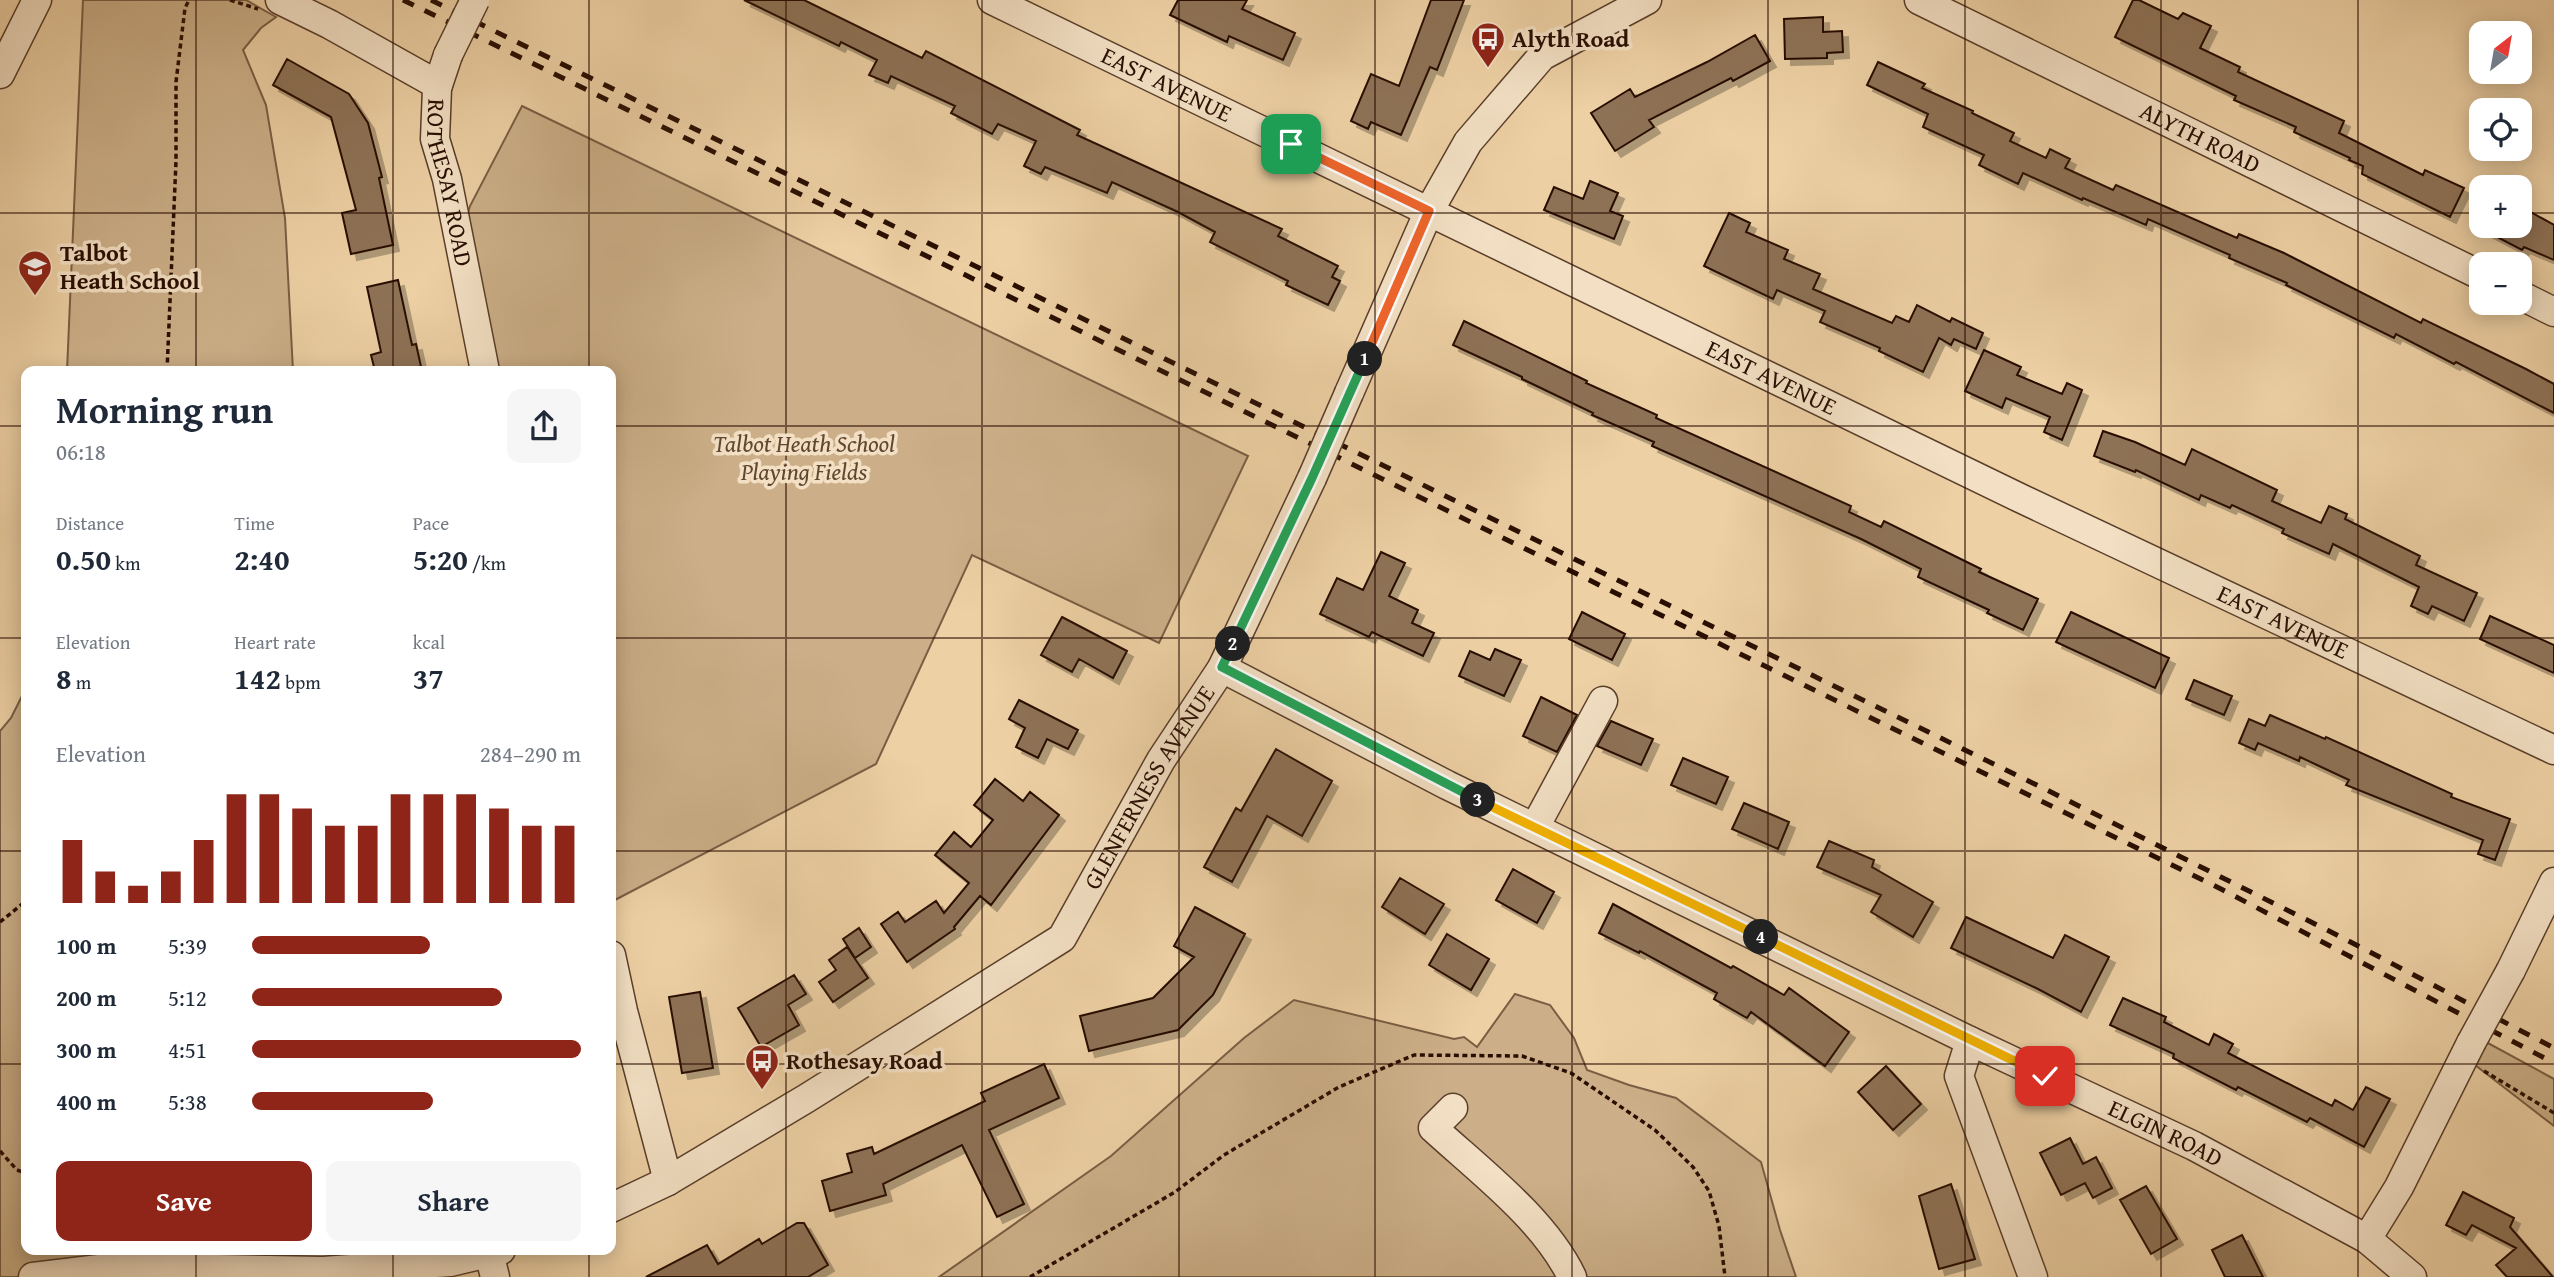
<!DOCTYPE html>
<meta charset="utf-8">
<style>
body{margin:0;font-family:"Gentium Book Plus",serif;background:#f6f6f7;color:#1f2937;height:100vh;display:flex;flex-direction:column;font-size:26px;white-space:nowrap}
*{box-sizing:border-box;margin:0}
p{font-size:23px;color:#747a83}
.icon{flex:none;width:38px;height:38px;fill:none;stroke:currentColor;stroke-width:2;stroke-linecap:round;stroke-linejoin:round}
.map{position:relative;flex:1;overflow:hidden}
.details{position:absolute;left:21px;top:366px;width:595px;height:889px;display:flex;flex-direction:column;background:#fff;border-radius:14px;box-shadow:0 4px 18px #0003}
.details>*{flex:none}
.needle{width:46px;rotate:31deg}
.fabs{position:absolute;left:2469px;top:21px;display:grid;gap:14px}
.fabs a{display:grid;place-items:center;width:63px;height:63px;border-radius:14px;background:#fff;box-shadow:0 4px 18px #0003;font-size:35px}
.pin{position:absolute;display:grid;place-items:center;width:60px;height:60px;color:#fff;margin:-30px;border-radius:14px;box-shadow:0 4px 10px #0006}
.km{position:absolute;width:35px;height:35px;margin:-18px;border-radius:50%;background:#222;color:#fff;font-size:19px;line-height:35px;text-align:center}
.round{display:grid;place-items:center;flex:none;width:74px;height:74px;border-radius:14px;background:#f6f6f7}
.head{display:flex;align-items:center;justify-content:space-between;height:119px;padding:0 35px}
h1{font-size:38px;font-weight:700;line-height:52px}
.figures{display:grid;grid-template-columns:repeat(3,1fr);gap:10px;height:119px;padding:7px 35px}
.figures div{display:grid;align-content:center}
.figures b{font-size:30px;font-weight:700}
.figures small{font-size:19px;font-weight:400}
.figures p{font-size:19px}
.chart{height:196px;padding:14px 35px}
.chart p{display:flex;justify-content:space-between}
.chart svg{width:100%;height:126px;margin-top:7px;stroke:#8f2418;stroke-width:6}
.button{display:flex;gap:14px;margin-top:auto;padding:14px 35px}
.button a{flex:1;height:80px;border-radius:14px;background:#8f2418;color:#fff;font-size:28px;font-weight:700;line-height:80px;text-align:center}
.button a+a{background:#f6f6f7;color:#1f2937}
ul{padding:0 35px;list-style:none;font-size:23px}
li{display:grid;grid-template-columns:112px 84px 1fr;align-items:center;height:52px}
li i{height:18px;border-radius:9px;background:#8f2418}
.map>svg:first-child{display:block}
.green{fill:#ccaf88;stroke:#7a5e44;stroke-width:2}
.building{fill:#8e7256;stroke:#280d01;stroke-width:2;filter:url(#shadow)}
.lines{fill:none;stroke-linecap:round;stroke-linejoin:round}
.minor-casing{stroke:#593e2a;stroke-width:31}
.path{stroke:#280d01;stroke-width:3.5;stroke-dasharray:5 3.5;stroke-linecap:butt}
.minor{stroke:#f3e0c4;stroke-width:28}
.rail{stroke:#280d01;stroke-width:5;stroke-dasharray:12 12;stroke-linecap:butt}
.minor-bridge-casing{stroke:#593e2a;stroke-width:31;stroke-linecap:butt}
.minor-bridge{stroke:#f3e0c4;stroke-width:28}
.split-1-casing{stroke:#fff;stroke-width:14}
.split-2-casing{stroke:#fff;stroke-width:14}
.split-3-casing{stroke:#fff;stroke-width:14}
.split-4-casing{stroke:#fff;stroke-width:14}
.split-5-casing{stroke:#fff;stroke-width:14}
.split-1{stroke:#f0652b;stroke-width:9}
.split-2{stroke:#22a559;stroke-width:9}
.split-3{stroke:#22a559;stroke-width:9}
.split-4{stroke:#f5b400;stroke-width:9}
.split-5{stroke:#f5b400;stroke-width:9}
.grid{fill:none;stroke:#280d01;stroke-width:2;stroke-opacity:0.55}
.labels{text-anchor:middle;stroke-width:7;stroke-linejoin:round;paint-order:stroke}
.poi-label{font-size:24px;font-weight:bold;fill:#280d01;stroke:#f3e0c4;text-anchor:start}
.street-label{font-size:24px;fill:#280d01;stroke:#f3e0c4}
.park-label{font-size:24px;font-style:italic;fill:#614630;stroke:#f3e0c4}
</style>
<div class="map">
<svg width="2554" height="1277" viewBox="0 0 2554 1277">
<defs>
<filter id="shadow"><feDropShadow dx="6" dy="6" stdDeviation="0" flood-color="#0004"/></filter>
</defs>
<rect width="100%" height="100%" fill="#edd0a4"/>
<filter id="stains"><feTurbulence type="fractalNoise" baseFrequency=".00286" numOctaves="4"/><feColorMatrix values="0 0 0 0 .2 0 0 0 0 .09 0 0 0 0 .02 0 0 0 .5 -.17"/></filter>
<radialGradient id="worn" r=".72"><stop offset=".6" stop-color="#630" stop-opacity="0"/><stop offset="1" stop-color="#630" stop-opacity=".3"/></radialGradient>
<!-- green -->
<path class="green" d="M 83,0 L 246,0 L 276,17 L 261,28 L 243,50 L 266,105 L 285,218 L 293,371 L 67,371 Z
M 522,106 L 1248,456 L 1159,643 L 972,555 L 876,764 L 611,902 L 611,371 L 494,371 L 463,230 L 470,206 Z
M 26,688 L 26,1250 L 150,1250 L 151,1268 L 37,1277 L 0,1277 L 0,731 L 11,718 Z
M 1515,994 L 1550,1005 L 1574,1038 L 1587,1070 L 1629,1085 L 1676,1098 L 1761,1162 L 1780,1230 L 1796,1277 L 939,1277 L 1111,1156 L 1244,1038 L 1294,1000 L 1454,1039 L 1464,1037 L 1477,1047 Z
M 2486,1042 L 2554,1079 L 2554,1126 L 2475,1065 Z"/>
<!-- building -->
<path class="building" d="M 744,0 L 804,0 L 922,58 L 926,51 L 1080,130 L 1077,135 L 1282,229 L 1278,236 L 1338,266 L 1332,277 L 1340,281 L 1328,305 L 1286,285 L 1288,281 L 1210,242 L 1215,232 L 1178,212 L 1112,182 L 1107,193 L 1045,167 L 1041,174 L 1024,166 L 1036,141 L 998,124 L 992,134 L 951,113 L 955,106 L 891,76 L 888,83 L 869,75 L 877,60 L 841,42 L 839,46 Z
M 1178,0 L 1247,0 L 1242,9 L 1295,33 L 1283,60 L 1229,36 L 1227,42 L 1170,15 Z
M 1431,0 L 1464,0 L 1437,70 L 1430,67 L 1401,135 L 1371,122 L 1368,129 L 1351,121 L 1371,74 L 1399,86 Z
M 2133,0 L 2139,0 L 2178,19 L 2183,13 L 2211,26 L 2200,48 L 2240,67 L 2238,72 L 2344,121 L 2339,133 L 2423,175 L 2425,170 L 2464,188 L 2450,217 L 2362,174 L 2363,166 L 2349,160 L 2350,158 L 2294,132 L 2296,127 L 2234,100 L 2236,96 L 2115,37 Z
M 1823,17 L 1823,32 L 1842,31 L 1843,52 L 1827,53 L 1827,58 L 1785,59 L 1784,19 Z
M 1755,35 L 1770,61 L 1733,81 L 1731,78 L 1649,120 L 1654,127 L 1615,151 L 1591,113 L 1630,89 L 1635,97 L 1707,62 Z
M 287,59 L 349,94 L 368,123 L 382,177 L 379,178 L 393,245 L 351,254 L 342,213 L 356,210 L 331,117 L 273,85 Z
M 1878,62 L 1925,84 L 1922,88 L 1973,111 L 1972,113 L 2014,133 L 2010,141 L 2046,158 L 2050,149 L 2070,159 L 2065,168 L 2113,190 L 2116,185 L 2237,238 L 2239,234 L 2284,253 L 2421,323 L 2423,319 L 2526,369 L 2554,384 L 2554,413 L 2456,362 L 2454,364 L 2396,334 L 2394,338 L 2286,285 L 2287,283 L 2229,258 L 2230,255 L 2148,219 L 2146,225 L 2083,198 L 2082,200 L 2023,173 L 2018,184 L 1979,165 L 1984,155 L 1923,127 L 1928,114 L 1867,85 Z
M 1590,181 L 1618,193 L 1610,211 L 1623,216 L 1614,239 L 1544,210 L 1554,187 L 1583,199 Z
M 2520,206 L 2554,225 L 2554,260 L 2524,247 L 2522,250 L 2476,226 L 2520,226 Z
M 1729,213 L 1750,223 L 1746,232 L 1788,250 L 1784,259 L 1820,274 L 1813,289 L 1892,323 L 1896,316 L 1909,322 L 1917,305 L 1950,322 L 1952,318 L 1983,333 L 1976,349 L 1954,339 L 1951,345 L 1939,338 L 1923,372 L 1879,351 L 1880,348 L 1820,322 L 1825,311 L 1777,290 L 1773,299 L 1704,266 Z
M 398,280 L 412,345 L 416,344 L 422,371 L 375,371 L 371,355 L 381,352 L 367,287 Z
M 1464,321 L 1587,381 L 1586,383 L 1657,415 L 1656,418 L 1851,506 L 1849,512 L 1881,527 L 1884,521 L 1981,569 L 1979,572 L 2038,599 L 2023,630 L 1987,613 L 1989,610 L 1918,577 L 1921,569 L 1861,539 L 1652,446 L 1654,442 L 1592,415 L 1593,413 L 1522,379 L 1522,377 L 1453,345 Z
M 1984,350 L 2021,367 L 2017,375 L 2062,394 L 2067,383 L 2082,390 L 2062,440 L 2044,432 L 2050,417 L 2006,398 L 2002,408 L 1965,391 Z
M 2103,431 L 2135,442 L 2185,465 L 2192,449 L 2277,490 L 2272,501 L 2321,523 L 2329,506 L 2347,514 L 2345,519 L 2420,556 L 2416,565 L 2477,593 L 2464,621 L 2432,606 L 2428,614 L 2411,606 L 2419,587 L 2333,544 L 2329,554 L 2282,533 L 2284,529 L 2232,505 L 2230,508 L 2201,495 L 2199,500 L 2136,470 L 2135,472 L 2094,456 Z
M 1381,552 L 1405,563 L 1389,596 L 1418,610 L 1412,623 L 1434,633 L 1423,656 L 1372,632 L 1369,637 L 1320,614 L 1337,578 L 1363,590 Z
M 1582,612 L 1625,634 L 1612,660 L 1569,639 Z
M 2071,612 L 2169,658 L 2155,688 L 2056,642 Z
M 2490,616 L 2554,645 L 2554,673 L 2480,639 Z
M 1062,617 L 1127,651 L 1113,678 L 1079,659 L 1072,672 L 1041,655 Z
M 1495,649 L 1521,660 L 1504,696 L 1459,676 L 1470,651 L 1490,660 Z
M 2194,680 L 2232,696 L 2224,715 L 2186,699 Z
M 1541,697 L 1577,715 L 1557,752 L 1523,736 Z
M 1019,700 L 1078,730 L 1068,749 L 1047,739 L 1038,758 L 1016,747 L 1025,728 L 1009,719 Z
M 2270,715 L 2325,739 L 2326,737 L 2452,794 L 2451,797 L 2510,819 L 2495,860 L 2478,854 L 2483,840 L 2346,785 L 2349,780 L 2300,757 L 2299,761 L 2258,743 L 2255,750 L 2239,743 L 2249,719 L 2265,726 Z
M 1611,721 L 1653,739 L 1641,765 L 1597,746 Z
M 1276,749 L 1332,781 L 1302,836 L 1267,816 L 1232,882 L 1204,867 L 1236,808 L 1241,811 Z
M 1683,758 L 1728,777 L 1716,804 L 1671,785 Z
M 995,779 L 1023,801 L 1030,792 L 1059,815 L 991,905 L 980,896 L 954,927 L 955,929 L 907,962 L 881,924 L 898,912 L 905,922 L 936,901 L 944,913 L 969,883 L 935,855 L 954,832 L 971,847 L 993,820 L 974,805 Z
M 1744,803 L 1789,822 L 1778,849 L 1732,829 Z
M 1829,841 L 1874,860 L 1872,867 L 1933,902 L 1913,937 L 1871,912 L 1881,895 L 1817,867 Z
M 1513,869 L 1554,892 L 1537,923 L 1496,900 Z
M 1400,878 L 1444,904 L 1425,934 L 1382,907 Z
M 1613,904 L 1731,968 L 1733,966 L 1784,995 L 1789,988 L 1849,1032 L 1825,1066 L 1751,1012 L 1747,1018 L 1714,999 L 1717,993 L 1640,951 L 1639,953 L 1599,933 Z
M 1195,907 L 1245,934 L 1213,995 L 1178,1030 L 1089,1051 L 1080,1016 L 1153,998 L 1194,957 L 1174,946 Z
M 1966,917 L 2053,958 L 2065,935 L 2109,957 L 2081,1012 L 2038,989 L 1951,948 Z
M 859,928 L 871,947 L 855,958 L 843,939 Z
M 1447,934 L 1489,959 L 1471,990 L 1429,965 Z
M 847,947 L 868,978 L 833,1002 L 819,982 L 836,970 L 829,960 Z
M 794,975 L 806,994 L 788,1005 L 799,1025 L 761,1047 L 738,1008 Z
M 700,992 L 713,1068 L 682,1073 L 669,997 Z
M 2123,998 L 2166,1017 L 2164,1022 L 2209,1045 L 2214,1034 L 2233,1044 L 2228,1053 L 2332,1106 L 2335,1100 L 2353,1110 L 2366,1087 L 2390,1099 L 2364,1147 L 2310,1118 L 2307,1122 L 2238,1087 L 2236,1090 L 2173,1058 L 2174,1054 L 2110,1025 Z
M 1044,1064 L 1059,1098 L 989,1130 L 1024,1204 L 997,1217 L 962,1145 L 883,1184 L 886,1195 L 830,1211 L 822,1181 L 852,1172 L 847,1154 L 872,1147 L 874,1154 L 985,1101 L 981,1093 Z
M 1886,1066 L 1921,1104 L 1893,1130 L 1858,1092 Z
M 2070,1138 L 2083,1164 L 2096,1157 L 2112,1188 L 2093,1198 L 2085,1183 L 2061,1195 L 2040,1153 Z
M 1951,1184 L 1975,1259 L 1939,1269 L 1919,1196 Z
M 2146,1186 L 2177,1239 L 2151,1254 L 2120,1200 Z
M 2463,1192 L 2514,1218 L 2510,1227 L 2553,1277 L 2507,1277 L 2496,1265 L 2516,1248 L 2472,1225 L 2466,1235 L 2446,1225 Z
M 797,1223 L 804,1223 L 828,1265 L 808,1277 L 646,1277 L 707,1245 L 718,1264 L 759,1239 L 762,1244 Z
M 2242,1235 L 2263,1277 L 2225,1277 L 2212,1250 Z"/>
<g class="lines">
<!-- minor casing -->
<g class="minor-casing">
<g id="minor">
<path d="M 280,0 L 329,24 L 438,85"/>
<path id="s1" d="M 992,0 L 2020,498 L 2554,750"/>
<path id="s2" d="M 1919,0 L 2482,276"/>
<path id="s3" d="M 448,55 L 437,88 L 435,139 L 447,179 L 485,371"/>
<path d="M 0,74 L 37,0"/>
<path d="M 2520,295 L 2554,312"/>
<path d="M 1349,393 L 1429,211 L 1468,142 L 1542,56 L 1647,0"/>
<path id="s4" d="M 1222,668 L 1447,785 L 1970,1041 L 2194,1146 L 2367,1239 L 2412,1277"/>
<path d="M 1535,827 L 1603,701"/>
<path d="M 611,955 L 623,1011 L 668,1181"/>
<path d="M 2511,970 L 2554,882"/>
<path d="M 1970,1041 L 1959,1076 L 2033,1277"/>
<path d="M 1453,1108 L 1433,1128 C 1480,1171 1544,1219 1572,1277"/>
<path id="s5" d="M 611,1208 L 668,1181 L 807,1098 L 1062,938 L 1161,760 L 1222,668 L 1312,478"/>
<path d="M 2367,1239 L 2399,1187 L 2471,1043"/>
<path d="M 489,1253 L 495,1277"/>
<path d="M 33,1277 L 116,1267 L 323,1271 L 450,1262 L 501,1250"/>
</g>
</g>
<!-- path -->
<path class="path" d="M 230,0 L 258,9
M 167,371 L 176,161 L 176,82 L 185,8 L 189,0
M 0,922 L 26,901
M 2484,1071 L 2554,1113
M 0,1151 L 17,1170 L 26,1173
M 1030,1277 L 1175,1192 L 1224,1155 L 1339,1087 L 1414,1055 L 1522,1056 L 1571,1073 L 1655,1130 L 1693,1167 L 1709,1191 L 1719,1226 L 1725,1277"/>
<!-- minor -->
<use href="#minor" class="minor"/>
<!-- rail -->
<path class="rail" d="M 403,0 L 2221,889 L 2554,1063
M 431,0 L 2049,791 L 2341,937 L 2554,1048"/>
<!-- minor-bridge casing -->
<g class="minor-bridge-casing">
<path id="minor-bridge" d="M 448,55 L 475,0
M 1312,478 L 1349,393
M 2471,1043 L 2511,970"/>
</g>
<!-- minor-bridge -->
<use href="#minor-bridge" class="minor-bridge"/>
</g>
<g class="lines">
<!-- split-1 casing -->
<g class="split-1-casing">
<path id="split-1" d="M 1291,144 L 1429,211 L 1365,359"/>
</g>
<!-- split-2 casing -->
<g class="split-2-casing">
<path id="split-2" d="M 1233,644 L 1312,478 L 1365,359"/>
</g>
<!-- split-3 casing -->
<g class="split-3-casing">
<path id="split-3" d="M 1233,644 L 1222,667 L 1478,800"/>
</g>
<!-- split-4 casing -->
<g class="split-4-casing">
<path id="split-4" d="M 1478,800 L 1761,937"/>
</g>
<!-- split-5 casing -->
<g class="split-5-casing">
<path id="split-5" d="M 1761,937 L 2045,1076"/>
</g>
<!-- split-1 -->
<use href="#split-1" class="split-1"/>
<!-- split-2 -->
<use href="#split-2" class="split-2"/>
<!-- split-3 -->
<use href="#split-3" class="split-3"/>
<!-- split-4 -->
<use href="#split-4" class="split-4"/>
<!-- split-5 -->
<use href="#split-5" class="split-5"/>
</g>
<!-- grid -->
<path class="grid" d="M 196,0 L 196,371M 393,0 L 393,371M 589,0 L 589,371M 786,0 L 786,1277M 982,0 L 982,1277M 1179,0 L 1179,1277M 1375,0 L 1375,1277M 1572,0 L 1572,1277M 1768,0 L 1768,1277M 1965,0 L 1965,1277M 2161,0 L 2161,1277M 2358,0 L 2358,1277M 0,213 L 2482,213M 2520,213 L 2554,213M 0,426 L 26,426M 611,426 L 2554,426M 0,638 L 26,638M 611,638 L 2554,638M 0,851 L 26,851M 611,851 L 2554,851M 0,1064 L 26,1064M 611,1064 L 2554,1064M 196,1250 L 196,1277M 393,1250 L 393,1277M 589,1250 L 589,1277"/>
<!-- icons -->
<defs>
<g id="bus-pin" transform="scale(1.75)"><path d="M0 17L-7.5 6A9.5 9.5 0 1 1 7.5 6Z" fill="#8f2418" stroke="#f3e0c4"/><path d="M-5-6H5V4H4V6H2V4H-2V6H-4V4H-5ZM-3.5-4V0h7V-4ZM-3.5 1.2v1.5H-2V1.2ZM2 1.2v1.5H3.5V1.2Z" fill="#fff"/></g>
<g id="school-pin" transform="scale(1.75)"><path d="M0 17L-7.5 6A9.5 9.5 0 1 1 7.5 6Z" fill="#8f2418" stroke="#f3e0c4"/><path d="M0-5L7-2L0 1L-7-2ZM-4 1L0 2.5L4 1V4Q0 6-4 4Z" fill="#fff"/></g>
</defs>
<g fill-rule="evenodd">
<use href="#bus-pin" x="1488" y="39"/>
<use href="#school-pin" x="35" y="267"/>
<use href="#bus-pin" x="762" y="1061"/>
</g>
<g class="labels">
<!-- poi labels -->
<g class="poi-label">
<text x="1512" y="47">Alyth Road</text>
<text x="60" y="261">Talbot<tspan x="60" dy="28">Heath School</tspan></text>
<text x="786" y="1069">Rothesay Road</text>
</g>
<!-- street labels -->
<g class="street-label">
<text dy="8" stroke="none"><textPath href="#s1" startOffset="194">EAST AVENUE</textPath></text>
<text dy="8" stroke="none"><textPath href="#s2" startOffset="313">ALYTH ROAD</textPath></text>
<text dy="8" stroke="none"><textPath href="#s3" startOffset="131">ROTHESAY ROAD</textPath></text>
<text dy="8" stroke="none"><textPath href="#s1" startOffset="866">EAST AVENUE</textPath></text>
<text dy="8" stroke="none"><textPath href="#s1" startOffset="1433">EAST AVENUE</textPath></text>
<text dy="8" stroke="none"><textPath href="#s5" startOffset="700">GLENFERNESS AVENUE</textPath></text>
<text dy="8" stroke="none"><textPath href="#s4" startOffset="1052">ELGIN ROAD</textPath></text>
</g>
<!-- park labels -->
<g class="park-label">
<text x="804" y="452">Talbot Heath School<tspan x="804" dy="28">Playing Fields</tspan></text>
</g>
</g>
<rect width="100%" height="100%" filter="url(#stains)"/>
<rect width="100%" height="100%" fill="url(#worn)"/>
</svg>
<div class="fabs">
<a><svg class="needle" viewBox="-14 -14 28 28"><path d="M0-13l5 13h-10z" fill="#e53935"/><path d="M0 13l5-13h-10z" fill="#747a83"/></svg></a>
<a><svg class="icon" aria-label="locate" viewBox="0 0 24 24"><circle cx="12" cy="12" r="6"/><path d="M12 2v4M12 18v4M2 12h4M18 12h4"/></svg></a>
<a>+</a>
<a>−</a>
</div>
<div class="pin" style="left:1291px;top:144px;background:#1e9e55"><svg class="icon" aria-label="arrive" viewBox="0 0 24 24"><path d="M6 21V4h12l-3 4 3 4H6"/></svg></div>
<div class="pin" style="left:2045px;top:1076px;background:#d93025"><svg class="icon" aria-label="check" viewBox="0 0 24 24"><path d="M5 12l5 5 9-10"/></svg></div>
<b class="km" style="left:1365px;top:359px">1</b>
<b class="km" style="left:1233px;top:644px">2</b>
<b class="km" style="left:1478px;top:800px">3</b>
<b class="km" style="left:1761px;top:937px">4</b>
<section class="details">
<div class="head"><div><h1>Morning run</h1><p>06:18</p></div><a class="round"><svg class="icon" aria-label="share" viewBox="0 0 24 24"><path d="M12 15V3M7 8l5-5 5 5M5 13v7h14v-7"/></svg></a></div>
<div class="figures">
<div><p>Distance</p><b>0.50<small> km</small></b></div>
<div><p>Time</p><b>2:40</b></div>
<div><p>Pace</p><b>5:20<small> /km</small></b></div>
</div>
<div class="figures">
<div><p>Elevation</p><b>8<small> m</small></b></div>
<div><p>Heart rate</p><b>142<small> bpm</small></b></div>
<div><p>kcal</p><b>37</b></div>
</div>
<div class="chart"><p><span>Elevation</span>284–290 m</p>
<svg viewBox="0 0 160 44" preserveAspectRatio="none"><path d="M5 44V22M15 44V33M25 44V38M35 44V33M45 44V22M55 44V6M65 44V6M75 44V11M85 44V17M95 44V17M105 44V6M115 44V6M125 44V6M135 44V11M145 44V17M155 44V17"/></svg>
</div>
<ul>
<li><b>100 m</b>5:39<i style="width:54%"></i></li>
<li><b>200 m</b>5:12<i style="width:76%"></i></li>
<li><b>300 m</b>4:51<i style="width:100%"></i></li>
<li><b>400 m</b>5:38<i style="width:55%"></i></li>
</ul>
<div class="button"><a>Save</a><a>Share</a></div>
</section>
</div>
